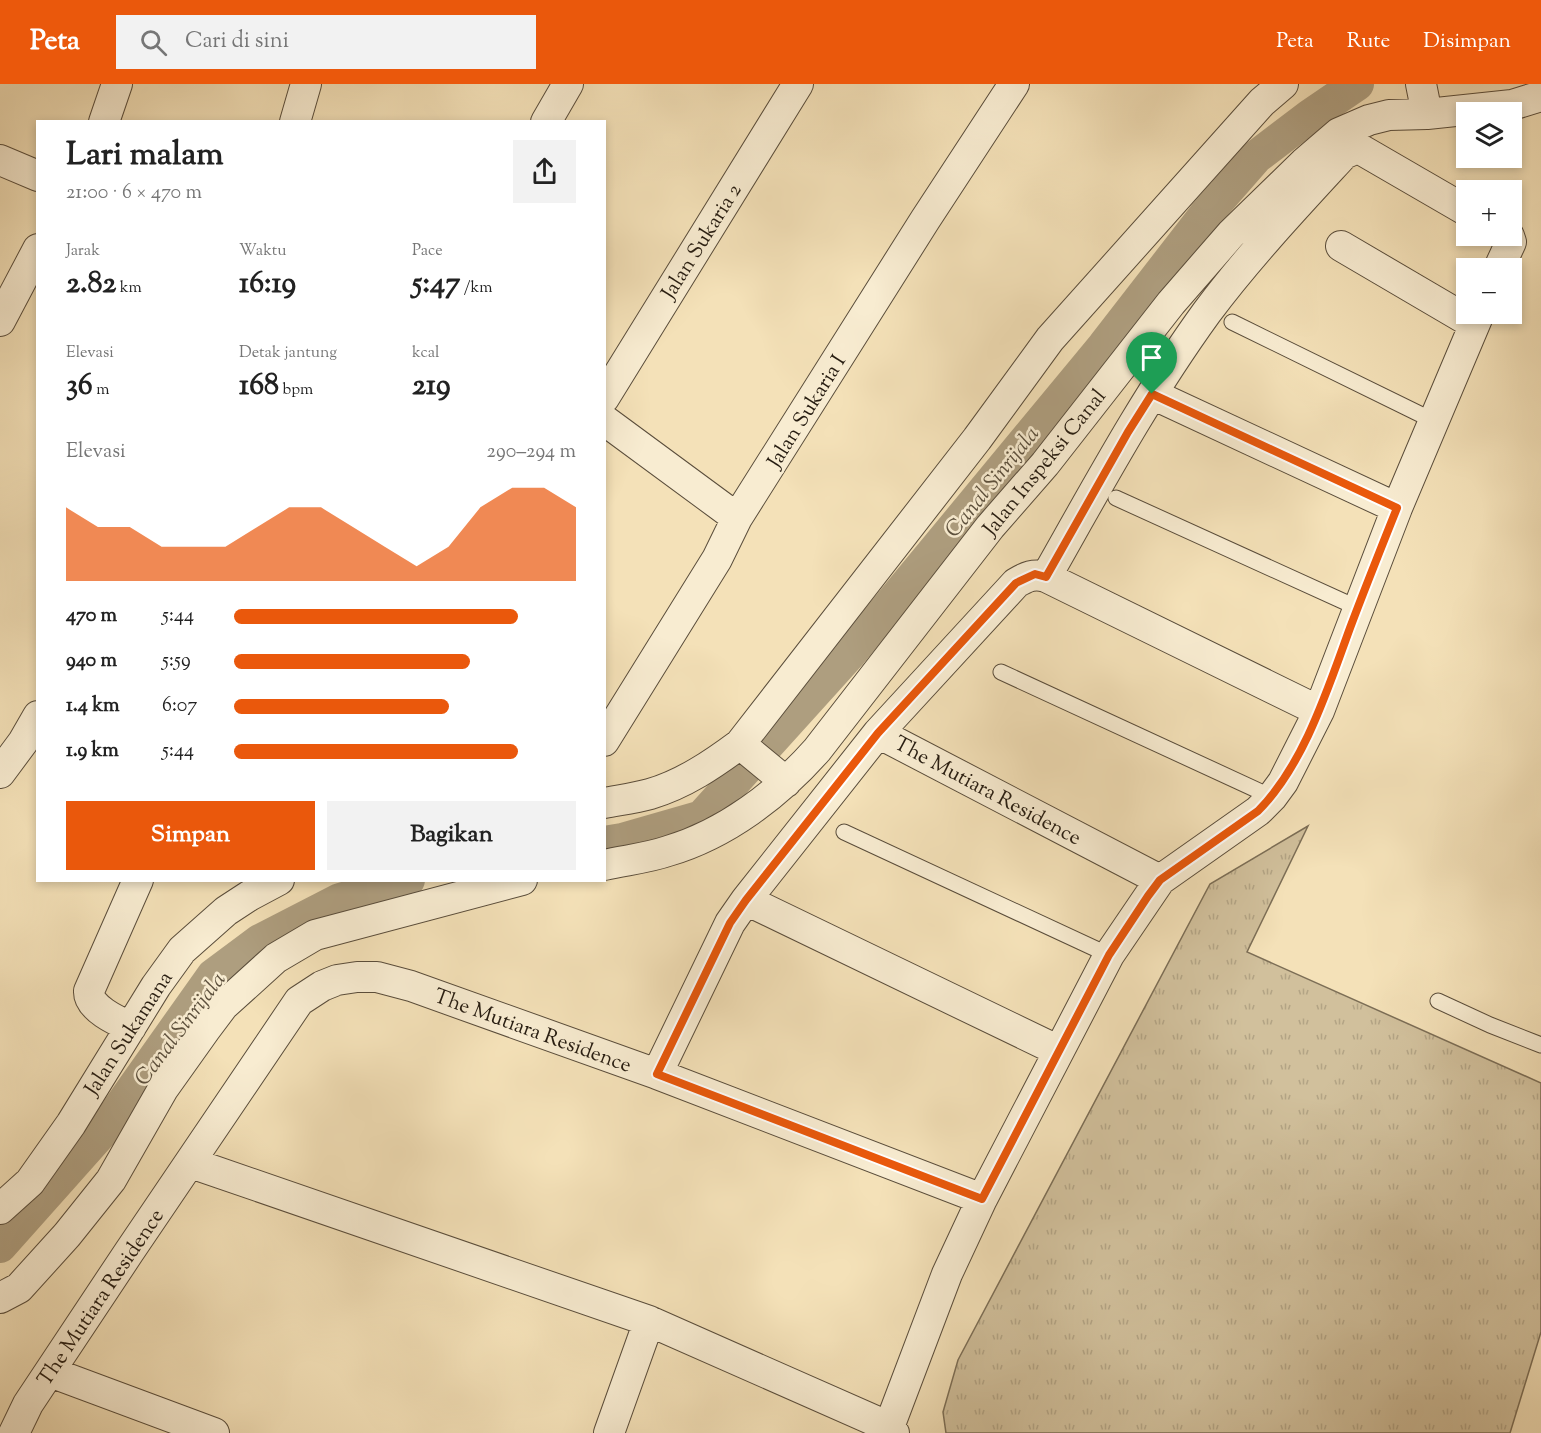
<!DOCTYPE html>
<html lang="id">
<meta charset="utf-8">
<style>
body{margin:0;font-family:"Sorts Mill Goudy",serif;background:#f2f2f2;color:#222;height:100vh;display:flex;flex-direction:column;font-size:22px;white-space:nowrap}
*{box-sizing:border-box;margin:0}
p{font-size:20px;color:#767676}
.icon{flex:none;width:33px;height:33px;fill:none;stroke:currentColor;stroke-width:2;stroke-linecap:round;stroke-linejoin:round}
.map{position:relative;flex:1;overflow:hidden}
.drawer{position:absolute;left:36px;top:36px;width:570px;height:762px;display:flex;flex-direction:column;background:#fff;border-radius:0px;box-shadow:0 3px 9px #0003}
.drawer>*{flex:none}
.fabs{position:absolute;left:1456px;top:18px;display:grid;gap:12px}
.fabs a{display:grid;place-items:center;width:66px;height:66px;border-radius:0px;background:#fff;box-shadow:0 3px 9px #0003;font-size:30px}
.pin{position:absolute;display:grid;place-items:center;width:51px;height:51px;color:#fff;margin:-62px -26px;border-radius:50% 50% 50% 0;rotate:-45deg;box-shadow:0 0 6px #0007}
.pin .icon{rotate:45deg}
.round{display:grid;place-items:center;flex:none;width:63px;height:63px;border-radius:0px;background:#f2f2f2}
.summary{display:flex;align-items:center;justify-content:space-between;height:102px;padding:0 30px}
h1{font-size:33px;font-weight:800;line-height:45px}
.figures{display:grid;grid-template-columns:repeat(3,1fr);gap:9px;height:102px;padding:6px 30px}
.figures div{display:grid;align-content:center}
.figures b{font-size:30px;font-weight:800}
.figures small{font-size:16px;font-weight:400}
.figures p{font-size:16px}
.chart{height:168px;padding:12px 30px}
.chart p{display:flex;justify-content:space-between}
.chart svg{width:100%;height:108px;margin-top:6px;fill:#ea580c;opacity:.7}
.action{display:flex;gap:12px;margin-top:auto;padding:12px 30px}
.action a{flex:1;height:69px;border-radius:0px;background:#ea580c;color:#fff;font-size:24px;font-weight:800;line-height:69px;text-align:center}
.action a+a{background:#f2f2f2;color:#222}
ul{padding:0 30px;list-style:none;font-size:20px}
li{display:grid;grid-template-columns:96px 72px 1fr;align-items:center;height:45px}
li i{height:15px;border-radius:8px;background:#ea580c}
header{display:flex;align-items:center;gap:36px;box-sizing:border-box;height:84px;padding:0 30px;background:#ea580c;color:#fff}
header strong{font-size:28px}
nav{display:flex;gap:33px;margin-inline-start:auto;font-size:21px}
.search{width:420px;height:54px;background:#f2f2f2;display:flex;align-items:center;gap:15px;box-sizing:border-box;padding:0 21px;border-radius:0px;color:#767676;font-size:22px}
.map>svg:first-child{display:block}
.grass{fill:url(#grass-tufts);stroke:#7c6e56;stroke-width:1.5}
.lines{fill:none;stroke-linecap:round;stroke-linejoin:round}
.canal{stroke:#ae9e7f;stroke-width:34}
.service-casing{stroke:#5a4d3b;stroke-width:17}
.minor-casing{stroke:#5a4d3b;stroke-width:32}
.service{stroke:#f8ecd1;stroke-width:15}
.minor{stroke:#f8ecd1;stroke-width:30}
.route-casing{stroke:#fff;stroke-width:12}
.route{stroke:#ea580c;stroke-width:8}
.labels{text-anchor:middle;stroke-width:5;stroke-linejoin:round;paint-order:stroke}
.street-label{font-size:21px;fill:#261c11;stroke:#f8ecd1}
.water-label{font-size:22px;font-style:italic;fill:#5c503d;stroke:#f8ecd1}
</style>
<header>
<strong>Peta</strong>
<div class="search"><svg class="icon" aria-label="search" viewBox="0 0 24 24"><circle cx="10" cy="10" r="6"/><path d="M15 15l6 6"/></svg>Cari di sini</div>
<nav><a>Peta</a><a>Rute</a><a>Disimpan</a></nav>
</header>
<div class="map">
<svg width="1541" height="1349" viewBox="0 0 1541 1349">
<defs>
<pattern id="grass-tufts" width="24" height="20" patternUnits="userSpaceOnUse" patternTransform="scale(1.5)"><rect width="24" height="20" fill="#d1c09c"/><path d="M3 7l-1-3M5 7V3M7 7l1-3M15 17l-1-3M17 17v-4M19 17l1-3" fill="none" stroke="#b3a485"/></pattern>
</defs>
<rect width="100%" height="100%" fill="#f4e1b8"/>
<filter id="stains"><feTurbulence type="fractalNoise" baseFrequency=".00333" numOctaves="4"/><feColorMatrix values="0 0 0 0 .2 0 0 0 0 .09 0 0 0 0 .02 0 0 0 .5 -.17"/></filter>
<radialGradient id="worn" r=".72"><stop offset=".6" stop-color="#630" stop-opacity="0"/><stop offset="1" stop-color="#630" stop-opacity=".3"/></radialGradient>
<!-- grass -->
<path class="grass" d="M 1308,742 L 1247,868 L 1541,999 L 1541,1248 L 1510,1349 L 946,1349 L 943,1328 L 958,1276 L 1210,800 Z"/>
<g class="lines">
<!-- canal -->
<path class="canal" d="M 604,759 L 622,756 L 702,733 L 851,568 L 1104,262 L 1207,129 L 1256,73 L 1310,32 L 1357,0
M 0,1162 L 106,1043 L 213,892 L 260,857 L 340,816 L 408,796"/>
<!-- service casing -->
<g class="service-casing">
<path id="service" d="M 1232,238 L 1434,337
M 1116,414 L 1358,524
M 1001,588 L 1272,713
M 844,748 L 1109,871
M 1438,917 L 1490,941 L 1541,961"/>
</g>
<!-- minor casing -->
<g class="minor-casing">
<path id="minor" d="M 1421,0 L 1427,30
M 104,38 L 117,0
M 295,38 L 306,0
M 546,38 L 568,0
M 0,76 L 38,92
M 1341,162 L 1474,240
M 1499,184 L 1511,158 L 1509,152
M 0,237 L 38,165
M 1152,310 L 1397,424
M 604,314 L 798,0
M 604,336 L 737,434
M 1046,493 C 1097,403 1146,312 1207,228 C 1249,172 1297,121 1344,70 L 1353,66 L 1360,65 L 1467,127
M 878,649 L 1160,796
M 604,657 L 717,475 L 737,434 L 925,136 L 1014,0
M 740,660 L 786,698
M 0,689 L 23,658 L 38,632
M 604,719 C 620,716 636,714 650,710 C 684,700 713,680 740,660 L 977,355 L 1050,255 L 1262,18 L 1283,0
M 604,781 C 626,776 648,774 668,767 C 726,750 778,710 817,666 L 990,443 L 1045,380 L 1171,219 L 1231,150 L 1304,79 L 1339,49 L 1369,36 L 1389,31 L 1427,30 L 1512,21 L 1541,12
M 746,816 L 878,649 L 1016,499 C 1026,493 1034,489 1046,493 L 1319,627
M 131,943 C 117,937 88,924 89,907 L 138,796
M 657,990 L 730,839 L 746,816 L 1059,967
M 191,1079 L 649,1237 L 889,1343 L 894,1349
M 0,1125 L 30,1098 L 71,1040 L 156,902 L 182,866 L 226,827 L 249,812 L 279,796
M 0,1214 L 19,1204 L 67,1151 L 111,1096 L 163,1005 L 205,946 L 223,922 L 276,874 L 315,851 L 522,796
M 50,1288 L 214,1349
M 889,1343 L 947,1190 L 982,1115 L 1109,871 L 1160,796 L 1258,727 L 1272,713 L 1283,698 L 1319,627 L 1397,424 L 1479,230
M 14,1349 L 28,1320 L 129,1168 L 299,917 L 322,902 L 337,896 L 357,893 L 377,893 L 411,902 L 657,990 L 982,1115
M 609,1349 L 649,1237"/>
</g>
<!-- service -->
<use href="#service" class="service"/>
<!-- minor -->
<use href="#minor" class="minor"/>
</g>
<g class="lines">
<!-- route casing -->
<g class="route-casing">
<path id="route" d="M 1152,310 L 1397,424 C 1381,464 1365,504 1350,544 C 1328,604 1304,681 1258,727 L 1160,796 L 1148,812 L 1109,871 L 982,1115 L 657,990 L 730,839 L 746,816 L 878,649 L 1016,499 L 1035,490 L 1046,493 L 1128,348 Z"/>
</g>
<!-- route -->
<use href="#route" class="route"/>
</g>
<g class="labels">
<!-- street labels -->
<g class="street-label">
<text transform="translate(701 157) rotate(-58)" y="7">Jalan Sukaria 2</text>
<text transform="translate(806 327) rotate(-58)" y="7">Jalan Sukaria I</text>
<text transform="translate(1044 378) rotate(-51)" y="7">Jalan Inspeksi Canal</text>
<text transform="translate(988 706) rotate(28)" y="7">The Mutiara Residence</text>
<text transform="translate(533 946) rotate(20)" y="7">The Mutiara Residence</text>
<text transform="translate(128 949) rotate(-57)" y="7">Jalan Sukamana</text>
<text transform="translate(100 1213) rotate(-56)" y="7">The Mutiara Residence</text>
</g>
<!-- water labels -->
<g class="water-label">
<text transform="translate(991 397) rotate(-51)" y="8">Canal Sinrijala</text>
<text transform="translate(179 944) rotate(-53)" y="8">Canal Sinrijala</text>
</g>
</g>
<rect width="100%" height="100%" filter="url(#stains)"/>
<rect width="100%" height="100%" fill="url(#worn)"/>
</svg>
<div class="fabs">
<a><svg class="icon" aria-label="layers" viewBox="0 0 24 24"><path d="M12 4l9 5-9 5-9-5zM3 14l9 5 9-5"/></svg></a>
<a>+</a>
<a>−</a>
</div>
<div class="pin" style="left:1152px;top:310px;background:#1e9e55"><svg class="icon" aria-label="arrive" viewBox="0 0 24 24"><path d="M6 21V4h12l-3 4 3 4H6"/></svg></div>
<section class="drawer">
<div class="summary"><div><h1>Lari malam</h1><p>21:00 · 6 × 470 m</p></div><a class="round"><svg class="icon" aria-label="share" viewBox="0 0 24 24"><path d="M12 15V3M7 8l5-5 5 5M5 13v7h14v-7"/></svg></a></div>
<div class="figures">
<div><p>Jarak</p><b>2.82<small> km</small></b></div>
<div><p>Waktu</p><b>16:19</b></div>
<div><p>Pace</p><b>5:47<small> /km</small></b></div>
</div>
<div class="figures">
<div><p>Elevasi</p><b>36<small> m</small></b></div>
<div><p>Detak jantung</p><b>168<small> bpm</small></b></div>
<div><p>kcal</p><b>219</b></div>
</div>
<div class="chart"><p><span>Elevasi</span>290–294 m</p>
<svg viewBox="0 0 160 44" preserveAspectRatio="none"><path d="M0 44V14L10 22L20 22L30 30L40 30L50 30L60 22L70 14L80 14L90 22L100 30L110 38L120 30L130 14L140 6L150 6L160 14V44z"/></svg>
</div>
<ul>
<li><b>470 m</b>5:44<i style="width:83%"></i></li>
<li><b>940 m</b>5:59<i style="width:69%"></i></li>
<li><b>1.4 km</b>6:07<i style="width:63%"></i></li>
<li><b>1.9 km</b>5:44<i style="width:83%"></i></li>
</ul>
<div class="action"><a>Simpan</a><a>Bagikan</a></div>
</section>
</div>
